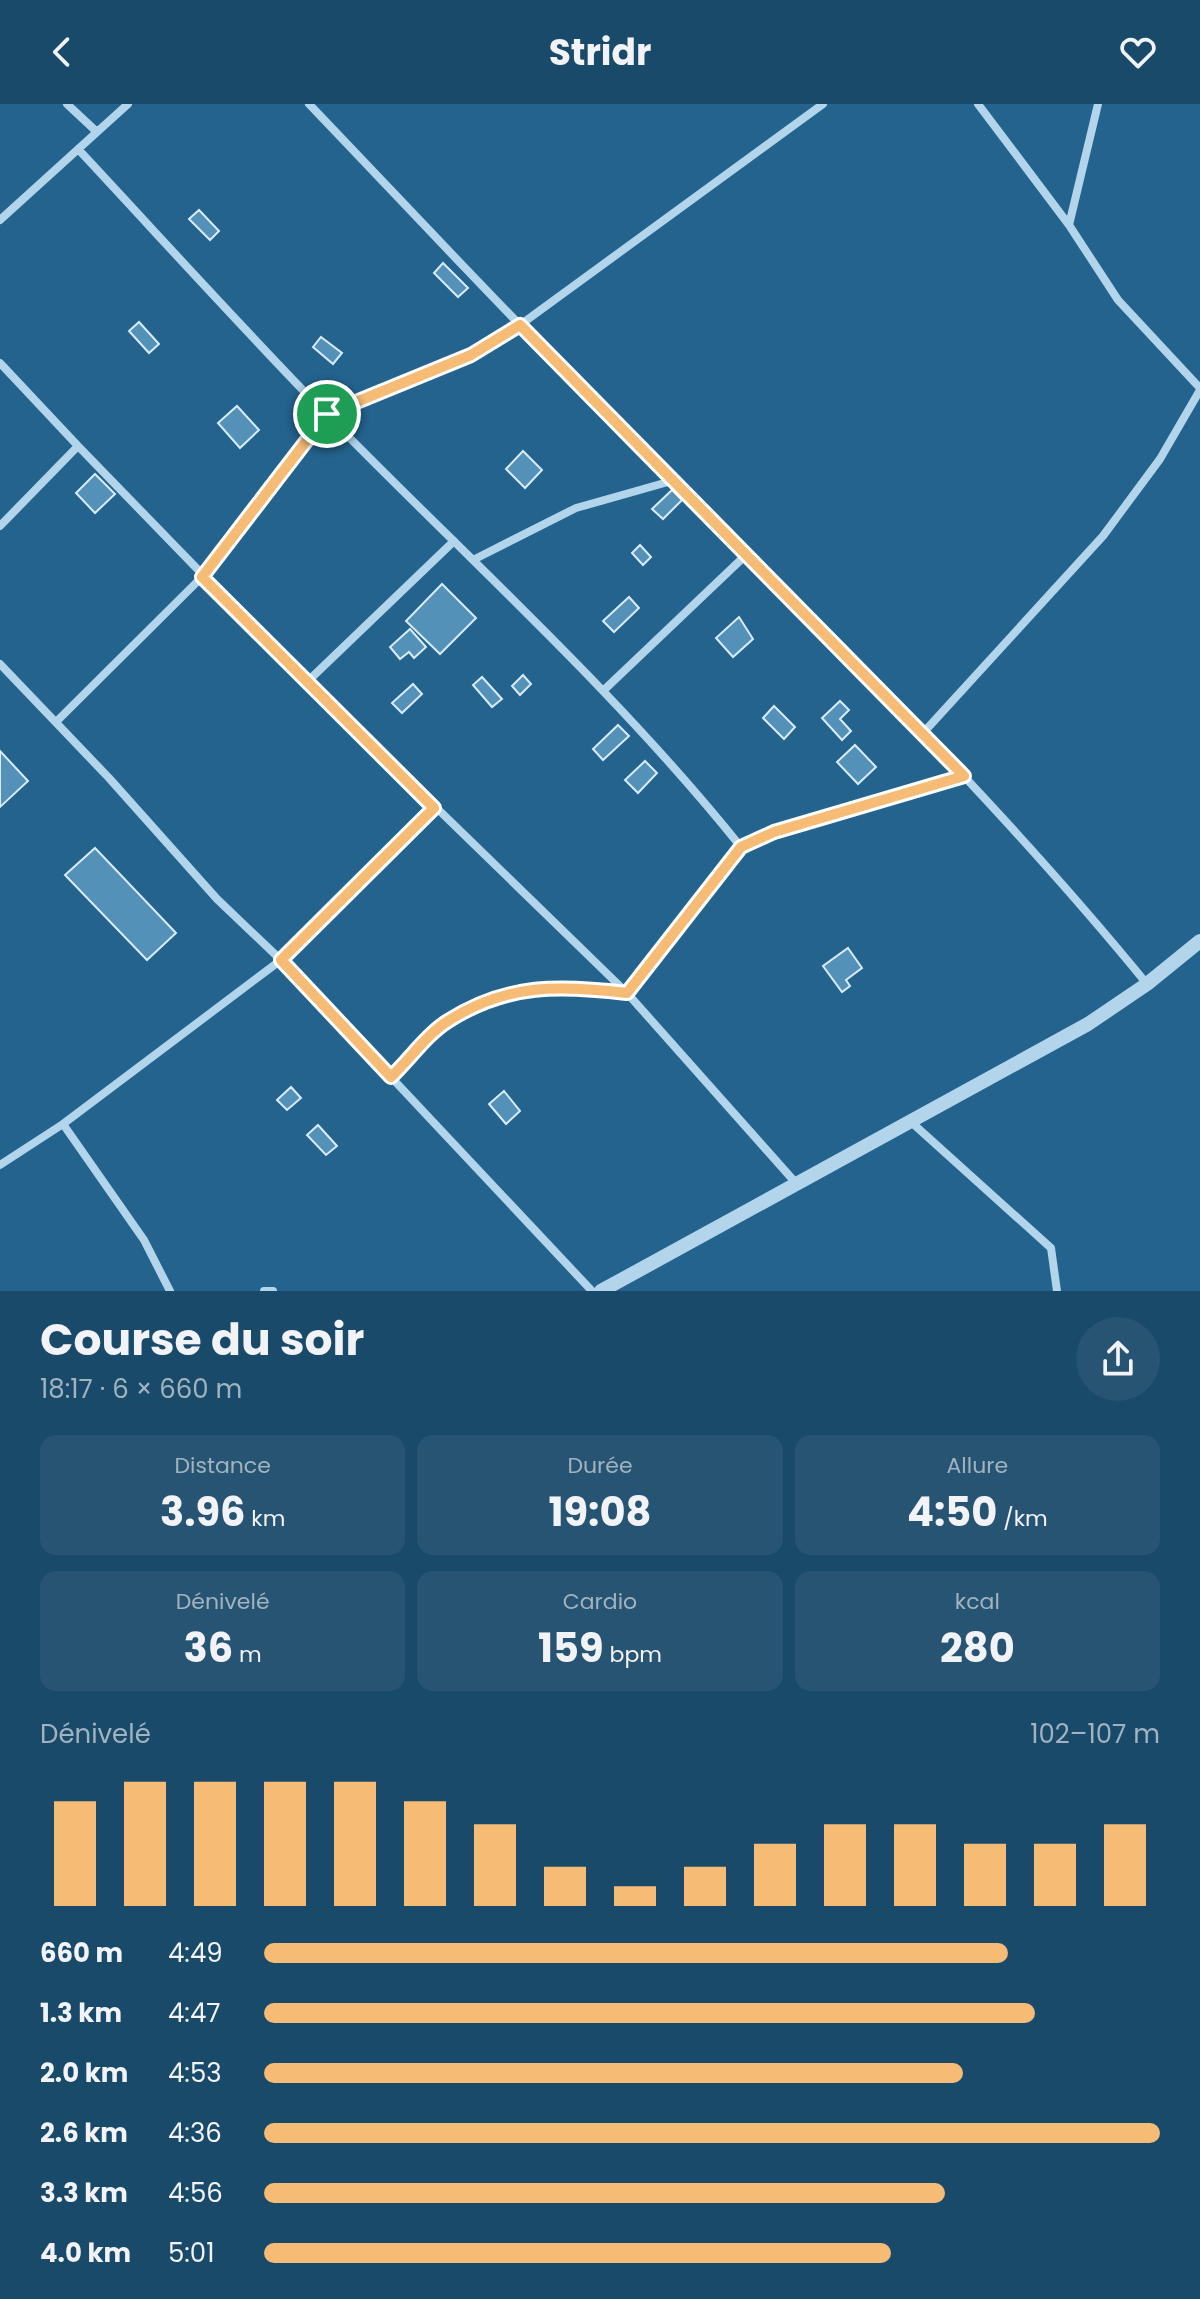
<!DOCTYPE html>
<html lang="fr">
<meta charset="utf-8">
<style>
body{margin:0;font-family:Poppins,sans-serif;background:#275472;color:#f1f3f6;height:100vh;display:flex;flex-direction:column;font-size:30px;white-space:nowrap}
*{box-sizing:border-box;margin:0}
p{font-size:26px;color:#9fb3c1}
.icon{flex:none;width:44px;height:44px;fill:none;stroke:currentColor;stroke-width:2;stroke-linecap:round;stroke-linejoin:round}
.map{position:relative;height:1187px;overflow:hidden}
.details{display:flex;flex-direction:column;background:#1a4a6a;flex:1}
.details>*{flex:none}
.pin{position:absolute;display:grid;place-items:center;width:68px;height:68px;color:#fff;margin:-34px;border:4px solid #fff;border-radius:50%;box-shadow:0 2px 8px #0007}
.round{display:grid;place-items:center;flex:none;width:84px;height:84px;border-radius:42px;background:#275472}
.head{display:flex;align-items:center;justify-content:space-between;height:136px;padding:0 40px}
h1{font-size:44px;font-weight:700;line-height:60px}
.stats{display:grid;grid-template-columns:repeat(3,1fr);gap:12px;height:136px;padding:8px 40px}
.stats div{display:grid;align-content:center;border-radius:16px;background:#275472;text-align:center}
.stats b{font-size:40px;font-weight:700}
.stats small{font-size:22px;font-weight:400}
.stats p{font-size:22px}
.chart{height:224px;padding:16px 40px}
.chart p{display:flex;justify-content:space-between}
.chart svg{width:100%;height:144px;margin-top:8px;stroke:#f6bb75;stroke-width:6}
ul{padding:0 40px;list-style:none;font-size:26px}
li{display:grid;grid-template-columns:128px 96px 1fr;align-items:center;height:60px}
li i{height:20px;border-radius:10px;background:#f6bb75}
header{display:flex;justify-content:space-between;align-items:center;height:104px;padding:0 40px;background:#1a4a6a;font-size:36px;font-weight:700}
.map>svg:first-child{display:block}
.building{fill:#5491b8;stroke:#d7ecf8;stroke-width:2}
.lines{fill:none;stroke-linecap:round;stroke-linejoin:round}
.minor{stroke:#b2d5eb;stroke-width:8}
.tertiary{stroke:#b2d5eb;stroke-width:14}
.route-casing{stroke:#fff;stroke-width:16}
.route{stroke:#f6bb75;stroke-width:10}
</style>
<header><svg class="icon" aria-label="back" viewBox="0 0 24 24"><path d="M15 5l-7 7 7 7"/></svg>Stridr<svg class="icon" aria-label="heart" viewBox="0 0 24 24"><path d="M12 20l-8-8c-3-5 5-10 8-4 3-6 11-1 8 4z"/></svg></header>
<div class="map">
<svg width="1200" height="1187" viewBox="0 0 1200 1187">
<rect width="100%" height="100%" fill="#23638d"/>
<!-- building -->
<path class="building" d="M 199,106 L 219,127 L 210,136 L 189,115 Z
M 443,159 L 468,184 L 458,193 L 434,169 Z
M 139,218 L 159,240 L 149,249 L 129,227 Z
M 321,233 L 342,249 L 333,260 L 313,243 Z
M 237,302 L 259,326 L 240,344 L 218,319 Z
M 523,347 L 542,366 L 525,384 L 506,365 Z
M 95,370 L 115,390 L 95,409 L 76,389 Z
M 672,386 L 682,396 L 663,415 L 652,405 Z
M 640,441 L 651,453 L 643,461 L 632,449 Z
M 442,480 L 476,514 L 440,550 L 406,517 Z
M 629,493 L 639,504 L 614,528 L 603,517 Z
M 739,513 L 753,535 L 733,553 L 716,534 Z
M 410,525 L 426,543 L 414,554 L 409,548 L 400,555 L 390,543 Z
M 523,571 L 531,580 L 520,591 L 512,582 Z
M 482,573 L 502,595 L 492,603 L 473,581 Z
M 413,580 L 422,590 L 402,609 L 392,599 Z
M 840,597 L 849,606 L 840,615 L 851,627 L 842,636 L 822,614 Z
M 774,602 L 795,623 L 784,635 L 763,614 Z
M 618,621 L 629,632 L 603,656 L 593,645 Z
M 855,641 L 876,663 L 858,680 L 837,658 Z
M 0,647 L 28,677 L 0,703 Z
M 645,657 L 657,669 L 638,689 L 625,676 Z
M 95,744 L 176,829 L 147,856 L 65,771 Z
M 848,844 L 862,864 L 846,876 L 850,882 L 842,888 L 823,862 Z
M 291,983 L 301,994 L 287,1006 L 277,996 Z
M 504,987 L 520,1007 L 506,1020 L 489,1000 Z
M 318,1021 L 337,1042 L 326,1051 L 307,1031 Z"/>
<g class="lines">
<!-- minor -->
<path class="minor" d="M 309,0 C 379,73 449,148 520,221 C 731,439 955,645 1147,880
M 978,0 L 1069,121
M 1098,0 L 1069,121 L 1118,196 L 1200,284
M 97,28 L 128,0
M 78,45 C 161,134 242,224 327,311 C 467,454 615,586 741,743 L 627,889 C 561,881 508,878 448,917 C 427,930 409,955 391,973
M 0,116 L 97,28 L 67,0
M 0,259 L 78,342 L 0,422
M 78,342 L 307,578 L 627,889 L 795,1078
M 475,455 L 576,404 L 675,376
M 0,560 L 109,674 L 217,795 L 281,856 L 592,1187
M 307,578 L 454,437
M 604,586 L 748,449
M 56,618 L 202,473 L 327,310 L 471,251 L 520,221 L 823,0
M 924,628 L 1103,432 L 1160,355 L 1200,286
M 741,743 L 774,728 L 964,672
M 910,1017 L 1051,1144 L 1057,1187
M 63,1020 L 144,1136 L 170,1187
M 0,1061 L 63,1020 L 281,856 L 434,704
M 264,1187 L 273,1187"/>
<!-- tertiary -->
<path class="tertiary" d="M 601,1187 L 1088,920 L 1147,880 L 1200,837"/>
</g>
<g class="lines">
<!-- route casing -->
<g class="route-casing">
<path id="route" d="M 520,221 L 964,672 L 774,728 L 741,743 L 627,889 C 561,881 507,879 448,917 C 427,930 409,956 391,973 L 281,856 L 434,704 L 202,473 L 327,310 L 471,251 Z"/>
</g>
<!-- route -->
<use href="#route" class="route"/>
</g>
</svg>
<div class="pin" style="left:327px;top:310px;background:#1e9e55"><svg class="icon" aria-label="arrive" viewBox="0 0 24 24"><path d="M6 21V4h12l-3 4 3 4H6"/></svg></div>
</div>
<section class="details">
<div class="head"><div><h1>Course du soir</h1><p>18:17 · 6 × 660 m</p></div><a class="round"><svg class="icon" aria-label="share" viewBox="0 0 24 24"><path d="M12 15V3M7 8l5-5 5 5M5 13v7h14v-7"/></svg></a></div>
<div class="stats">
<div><p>Distance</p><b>3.96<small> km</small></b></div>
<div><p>Durée</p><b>19:08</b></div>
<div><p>Allure</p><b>4:50<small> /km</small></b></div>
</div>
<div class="stats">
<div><p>Dénivelé</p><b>36<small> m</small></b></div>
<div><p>Cardio</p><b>159<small> bpm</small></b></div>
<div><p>kcal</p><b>280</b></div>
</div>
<div class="chart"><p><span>Dénivelé</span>102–107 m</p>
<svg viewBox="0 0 160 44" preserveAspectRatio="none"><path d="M5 44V12M15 44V6M25 44V6M35 44V6M45 44V6M55 44V12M65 44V19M75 44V32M85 44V38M95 44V32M105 44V25M115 44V19M125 44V19M135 44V25M145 44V25M155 44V19"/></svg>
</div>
<ul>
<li><b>660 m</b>4:49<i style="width:83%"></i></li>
<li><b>1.3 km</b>4:47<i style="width:86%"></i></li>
<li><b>2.0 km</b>4:53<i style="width:78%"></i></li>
<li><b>2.6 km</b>4:36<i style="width:100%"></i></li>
<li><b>3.3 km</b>4:56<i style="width:76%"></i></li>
<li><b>4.0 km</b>5:01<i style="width:70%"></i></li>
</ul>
</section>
